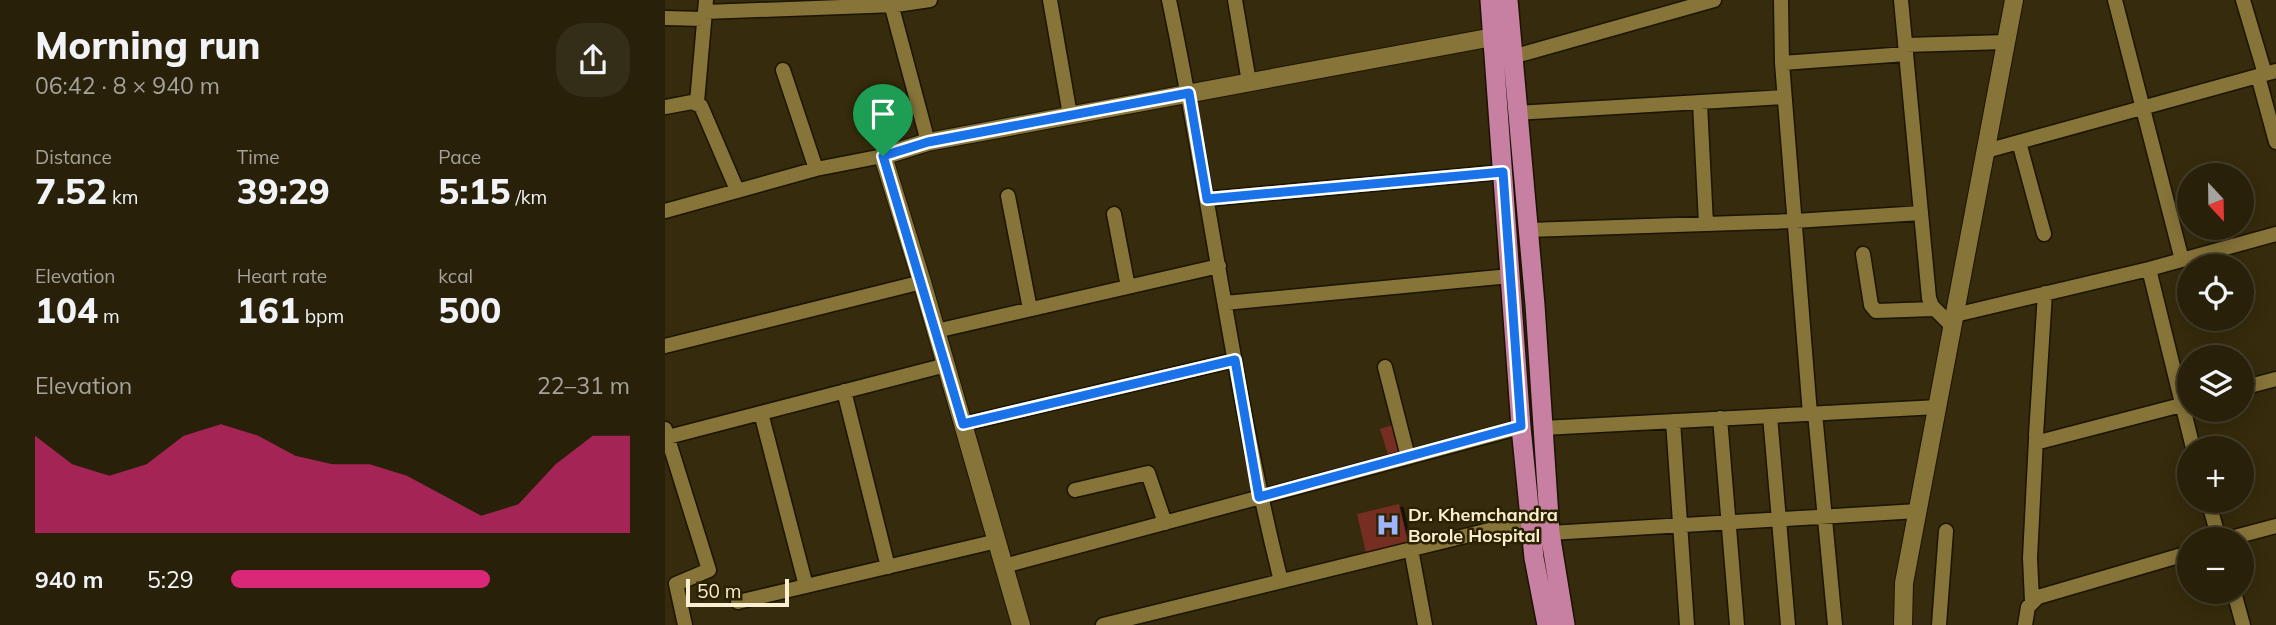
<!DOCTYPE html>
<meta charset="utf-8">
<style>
body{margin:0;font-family:Mulish,sans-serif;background:#342d17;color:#f1f3f6;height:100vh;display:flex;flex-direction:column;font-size:26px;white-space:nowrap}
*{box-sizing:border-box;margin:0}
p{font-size:23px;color:#a5a39c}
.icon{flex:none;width:38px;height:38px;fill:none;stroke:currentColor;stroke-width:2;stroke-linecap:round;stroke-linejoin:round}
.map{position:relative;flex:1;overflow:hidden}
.side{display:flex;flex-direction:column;background:#282009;width:665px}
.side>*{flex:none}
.needle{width:46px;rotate:158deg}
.fabs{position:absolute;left:1512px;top:163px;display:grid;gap:14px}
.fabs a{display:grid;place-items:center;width:77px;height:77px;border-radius:50%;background:#282009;box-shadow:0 4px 18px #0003,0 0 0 2px #443e2a;font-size:35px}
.scale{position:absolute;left:21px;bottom:18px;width:103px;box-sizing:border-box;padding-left:7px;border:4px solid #faefd1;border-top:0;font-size:19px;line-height:24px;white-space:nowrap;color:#faefd1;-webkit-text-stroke:5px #2b2202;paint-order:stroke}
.pin{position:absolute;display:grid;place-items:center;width:60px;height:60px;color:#fff;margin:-72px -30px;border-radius:50% 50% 50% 0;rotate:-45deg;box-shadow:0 0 7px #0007}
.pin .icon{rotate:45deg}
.round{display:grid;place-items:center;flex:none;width:74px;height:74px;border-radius:28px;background:#342d17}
.overview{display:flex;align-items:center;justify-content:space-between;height:119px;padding:0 35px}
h1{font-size:38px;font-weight:800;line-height:52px}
.figures{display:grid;grid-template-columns:repeat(3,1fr);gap:10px;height:119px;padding:7px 35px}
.figures div{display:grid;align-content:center}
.figures b{font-size:35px;font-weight:800}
.figures small{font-size:19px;font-weight:400}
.figures p{font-size:19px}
.chart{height:196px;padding:14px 35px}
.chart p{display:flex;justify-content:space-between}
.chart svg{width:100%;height:126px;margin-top:7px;fill:#db2777;opacity:.7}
ul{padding:0 35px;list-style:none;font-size:23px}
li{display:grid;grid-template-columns:112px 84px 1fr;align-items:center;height:52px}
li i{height:18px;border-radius:9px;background:#db2777}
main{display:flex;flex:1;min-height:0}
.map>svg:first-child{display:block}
.building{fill:#772d21;filter:url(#shadow)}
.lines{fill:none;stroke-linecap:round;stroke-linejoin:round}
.minor-casing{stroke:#1a1403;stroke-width:17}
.tertiary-casing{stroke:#1a1403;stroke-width:20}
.primary-casing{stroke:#1a1403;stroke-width:22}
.minor{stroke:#877439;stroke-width:14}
.tertiary{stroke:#877439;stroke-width:18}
.primary{stroke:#c880a2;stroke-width:19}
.route-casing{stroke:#fff;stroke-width:14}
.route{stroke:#1a73e8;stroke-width:9}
.labels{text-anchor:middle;stroke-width:5;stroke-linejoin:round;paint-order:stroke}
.poi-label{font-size:18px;font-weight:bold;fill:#faefd1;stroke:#2b2202;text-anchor:start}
</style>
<main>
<section class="side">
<div class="overview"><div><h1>Morning run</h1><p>06:42 · 8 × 940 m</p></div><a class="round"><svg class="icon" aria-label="share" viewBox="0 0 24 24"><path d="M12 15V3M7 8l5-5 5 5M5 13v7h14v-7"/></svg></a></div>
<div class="figures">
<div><p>Distance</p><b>7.52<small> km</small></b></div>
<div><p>Time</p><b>39:29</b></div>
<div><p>Pace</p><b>5:15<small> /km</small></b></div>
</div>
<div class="figures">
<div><p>Elevation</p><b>104<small> m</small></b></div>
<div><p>Heart rate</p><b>161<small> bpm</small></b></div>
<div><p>kcal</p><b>500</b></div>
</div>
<div class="chart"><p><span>Elevation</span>22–31 m</p>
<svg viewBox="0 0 160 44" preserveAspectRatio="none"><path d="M0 44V10L10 20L20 24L30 20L40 10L50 6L60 10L70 17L80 20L90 20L100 24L110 31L120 38L130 34L140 20L150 10L160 10V44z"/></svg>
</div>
<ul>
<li><b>940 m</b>5:29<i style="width:65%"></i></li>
</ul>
</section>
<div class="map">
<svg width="1611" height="625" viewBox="0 0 1611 625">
<defs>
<filter id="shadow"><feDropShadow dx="4.5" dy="2.5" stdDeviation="0" flood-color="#0009"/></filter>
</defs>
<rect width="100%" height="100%" fill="#362b0c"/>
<!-- building -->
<path class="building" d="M 728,425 L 736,451 L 723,455 L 715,429 Z
M 734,504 L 743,542 L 701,553 L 692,514 Z"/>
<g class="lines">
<!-- minor casing -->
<g class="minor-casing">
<path id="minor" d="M 225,0 L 263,142
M 385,0 L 405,115
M 504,0 C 545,193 568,390 616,581
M 570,0 L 584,82
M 1116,0 L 1117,63 L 1145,414
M 1236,0 L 1264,298 L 1267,306 L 1288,327
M 1450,0 L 1517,260
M 1578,0 L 1600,74
M 40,12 L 231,5 L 265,0
M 0,18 L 39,19
M 1240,45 L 1341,42
M 847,57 L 1049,0
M 1117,63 L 1241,54
M 118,70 L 151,169
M 1593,76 L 1611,142
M 32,102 L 41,0
M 1035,103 L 1041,224
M 0,107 L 27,102 L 36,106 L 72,190
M 852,113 L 1119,97
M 1354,142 L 1379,234
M 1321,151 L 1611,71
M 343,196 L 365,309
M 542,199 L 838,172
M 0,211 L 151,169 L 218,156
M 449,214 L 463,287
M 863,230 L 1130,221 L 1256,213
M 1198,254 L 1206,305 L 1211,311 L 1269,309
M 1484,269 L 1528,448
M 1380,293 L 1371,435 L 1374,442 L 1524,403
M 560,303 L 845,276
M 1290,315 L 1484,269 L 1611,234
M 271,331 L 554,266
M 0,346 L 257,282
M 720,367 L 743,457
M 1577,388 L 1611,379
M 179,391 L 223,567
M 96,413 L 141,586
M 1150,413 L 1170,625
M 1105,416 L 1123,625
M 1055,418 L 1072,625
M 1008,421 L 1022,625
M 298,424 L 570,360
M 878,428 L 1273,407
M 0,429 L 44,570 L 11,584 L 20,625
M 3,437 L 281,365
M 410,490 L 483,473 L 500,523
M 1543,500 L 1554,539
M 885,533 L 1253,511
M 1562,539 L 1611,526
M 746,549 L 760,625
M 339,566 L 856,427
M 1569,592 L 1578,625
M 1367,601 L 1365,558 L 1371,439
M 73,602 L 332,541
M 438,625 L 865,520
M 1274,625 L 1281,531
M 1360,625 L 1363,607 L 1373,597 L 1524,553"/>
</g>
<!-- tertiary casing -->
<g class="tertiary-casing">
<path id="tertiary" d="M 356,625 L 257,282 L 218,156 L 263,142 L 828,37
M 1238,625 L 1239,583 L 1349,0"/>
</g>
<!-- primary casing -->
<g class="primary-casing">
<path id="primary" d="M 825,0 L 856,427 L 869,558 L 882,625
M 843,0 L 870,305 L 885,533 L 900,625"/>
</g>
<!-- minor -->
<use href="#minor" class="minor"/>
<!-- tertiary -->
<use href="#tertiary" class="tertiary"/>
<!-- primary -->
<use href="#primary" class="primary"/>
</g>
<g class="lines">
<!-- route casing -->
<g class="route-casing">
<path id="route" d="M 524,93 L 542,199 L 838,172 L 856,426 L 594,497 L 570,360 L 298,424 L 218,156 L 263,142 Z"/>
</g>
<!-- route -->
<use href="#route" class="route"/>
</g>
<!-- icons -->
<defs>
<g id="hospital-bare" transform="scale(1.89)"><path d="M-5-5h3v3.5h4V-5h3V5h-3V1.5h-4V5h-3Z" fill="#9eb4fd" stroke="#2b2202" stroke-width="2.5" paint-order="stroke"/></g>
</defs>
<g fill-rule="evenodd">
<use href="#hospital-bare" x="723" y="525"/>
</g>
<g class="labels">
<!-- poi labels -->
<g class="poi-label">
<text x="743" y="521">Dr. Khemchandra<tspan x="743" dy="21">Borole Hospital</tspan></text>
</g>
</g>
</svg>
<div class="fabs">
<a><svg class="needle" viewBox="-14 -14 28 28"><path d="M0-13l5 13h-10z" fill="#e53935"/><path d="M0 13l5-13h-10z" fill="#a5a39c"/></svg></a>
<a><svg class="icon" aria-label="locate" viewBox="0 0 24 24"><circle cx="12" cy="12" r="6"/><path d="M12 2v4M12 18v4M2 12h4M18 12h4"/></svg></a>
<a><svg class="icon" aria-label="layers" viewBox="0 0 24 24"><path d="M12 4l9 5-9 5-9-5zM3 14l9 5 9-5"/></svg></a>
<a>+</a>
<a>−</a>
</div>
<div class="scale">50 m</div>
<div class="pin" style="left:218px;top:156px;background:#1e9e55"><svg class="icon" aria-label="arrive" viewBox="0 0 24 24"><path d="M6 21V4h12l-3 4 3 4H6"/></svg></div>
</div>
</main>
